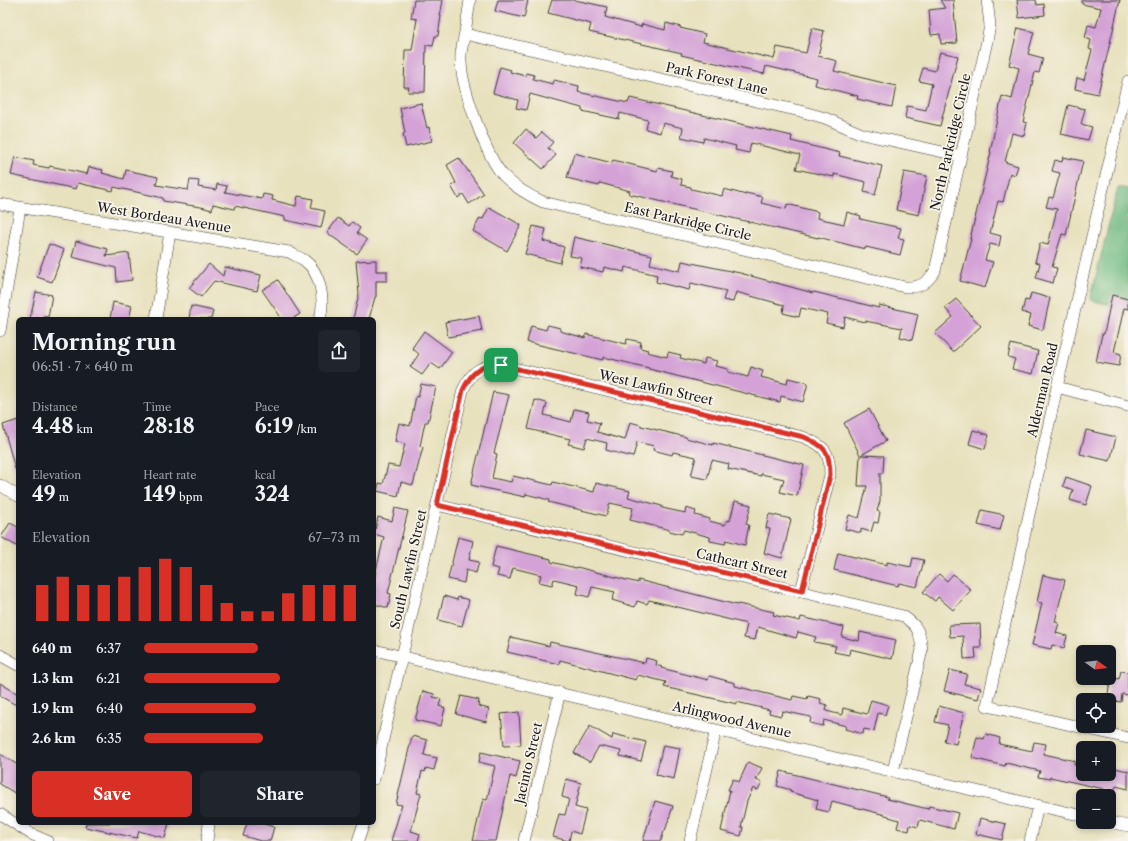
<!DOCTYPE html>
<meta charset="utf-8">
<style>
body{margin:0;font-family:"Libre Caslon Text",serif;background:#20242c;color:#f1f3f6;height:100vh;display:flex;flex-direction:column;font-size:15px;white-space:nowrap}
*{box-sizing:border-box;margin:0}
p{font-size:13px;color:#9ea1a6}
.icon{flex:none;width:22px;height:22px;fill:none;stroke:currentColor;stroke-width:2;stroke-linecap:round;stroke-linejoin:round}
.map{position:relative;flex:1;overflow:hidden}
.sheet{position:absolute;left:16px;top:317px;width:360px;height:508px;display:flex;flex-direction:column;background:#171b24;border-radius:6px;box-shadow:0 2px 6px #0003}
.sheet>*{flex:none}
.needle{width:26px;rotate:105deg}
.buttons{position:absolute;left:1076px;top:645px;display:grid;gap:8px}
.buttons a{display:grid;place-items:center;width:40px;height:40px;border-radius:6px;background:#171b24;box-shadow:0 2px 6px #0003;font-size:20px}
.pin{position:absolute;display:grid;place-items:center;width:34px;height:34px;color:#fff;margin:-17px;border-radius:8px;box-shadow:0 2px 6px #0006}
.round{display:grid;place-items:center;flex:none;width:42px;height:42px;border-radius:6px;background:#20242c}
.overview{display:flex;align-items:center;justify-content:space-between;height:68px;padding:0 16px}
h1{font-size:22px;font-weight:800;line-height:30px}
.stats{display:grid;grid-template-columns:repeat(3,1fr);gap:6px;height:68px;padding:4px 16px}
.stats div{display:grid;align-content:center}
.stats b{font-size:20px;font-weight:800}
.stats small{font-size:11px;font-weight:400}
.stats p{font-size:11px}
.chart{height:112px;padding:8px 16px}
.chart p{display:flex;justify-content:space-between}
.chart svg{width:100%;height:72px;margin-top:4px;stroke:#d93025;stroke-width:6}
.button{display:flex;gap:8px;margin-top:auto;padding:8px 16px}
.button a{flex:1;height:46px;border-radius:6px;background:#d93025;color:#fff;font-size:16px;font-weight:800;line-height:46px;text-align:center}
.button a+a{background:#20242c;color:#f1f3f6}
ul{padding:0 16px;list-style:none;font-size:13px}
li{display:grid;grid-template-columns:64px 48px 1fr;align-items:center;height:30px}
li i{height:10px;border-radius:5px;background:#d93025}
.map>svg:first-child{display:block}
.forest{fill:#73bc83;stroke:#486c50}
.building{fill:#d4a2d7}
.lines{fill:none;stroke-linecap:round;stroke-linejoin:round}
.minor-casing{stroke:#3b3a34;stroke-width:12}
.minor{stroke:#fff;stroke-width:11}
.route-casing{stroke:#fff;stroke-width:8}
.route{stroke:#d93025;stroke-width:5}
.labels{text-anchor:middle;stroke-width:3.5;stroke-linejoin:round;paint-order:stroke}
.street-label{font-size:13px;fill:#1c1c1c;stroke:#f7f3e8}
</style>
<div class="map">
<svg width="1128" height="841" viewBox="0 0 1128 841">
<rect width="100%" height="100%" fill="#f7f3e8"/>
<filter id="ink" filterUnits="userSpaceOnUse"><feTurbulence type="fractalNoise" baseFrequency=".025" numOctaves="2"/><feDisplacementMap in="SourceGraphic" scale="8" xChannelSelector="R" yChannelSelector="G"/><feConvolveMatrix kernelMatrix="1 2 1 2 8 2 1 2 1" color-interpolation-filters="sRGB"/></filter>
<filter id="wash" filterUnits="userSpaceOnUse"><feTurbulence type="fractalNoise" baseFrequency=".012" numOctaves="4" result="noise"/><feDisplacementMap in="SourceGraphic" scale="16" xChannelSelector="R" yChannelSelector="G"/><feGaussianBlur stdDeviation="0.9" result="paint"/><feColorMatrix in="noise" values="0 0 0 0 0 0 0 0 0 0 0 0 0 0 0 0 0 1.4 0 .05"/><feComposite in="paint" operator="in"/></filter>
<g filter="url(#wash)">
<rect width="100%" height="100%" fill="#e8e1bd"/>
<!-- forest -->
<path class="forest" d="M 1118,187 L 1128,189 L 1128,309 L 1090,300 Z"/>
<g id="blocks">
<!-- building -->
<path class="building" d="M 414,0 L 443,0 L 440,16 L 441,16 L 438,36 L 435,36 L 433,46 L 426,45 L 425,92 L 408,92 L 409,87 L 404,87 L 405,50 L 412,50 L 417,19 L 411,18 Z
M 498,0 L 528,0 L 524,18 L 495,11 Z
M 552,0 L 575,0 L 607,7 L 605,17 L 641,27 L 642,24 L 665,30 L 666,23 L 681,27 L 680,28 L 705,34 L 703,42 L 774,59 L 777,47 L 806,53 L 812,28 L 824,31 L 818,56 L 837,61 L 834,71 L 896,86 L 892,107 L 857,99 L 858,96 L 815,85 L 817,78 L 766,66 L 764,74 L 681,55 L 682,53 L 589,32 L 591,24 L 548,13 Z
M 940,0 L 953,0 L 957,43 L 941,44 L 940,34 L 931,35 L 929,10 L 945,8 Z
M 1017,0 L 1036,0 L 1037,5 L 1044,4 L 1045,15 L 1019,18 Z
M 1082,0 L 1120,0 L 1098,94 L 1075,89 L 1077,78 L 1084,80 L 1092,50 L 1089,49 L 1091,40 L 1085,38 L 1088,25 L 1096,27 L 1101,8 L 1082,4 Z
M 1018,28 L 1034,32 L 1028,54 L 1043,58 L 1039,73 L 1035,72 L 1023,122 L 1027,123 L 1024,136 L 1012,133 L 1005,162 L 1018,166 L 1015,175 L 1010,173 L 1003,202 L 998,201 L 990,233 L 1001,236 L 999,246 L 990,244 L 985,260 L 993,262 L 985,288 L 960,281 L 971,239 L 970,239 L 991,152 L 990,152 L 1002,96 L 1012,99 L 1019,68 L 1009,65 Z
M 940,52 L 958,56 L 940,126 L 905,118 L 907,106 L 926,110 L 932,84 L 919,81 L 923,68 L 935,71 Z
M 500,67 L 511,70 L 510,72 L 526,76 L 526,73 L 534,75 L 533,79 L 553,84 L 554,80 L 579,86 L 578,92 L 628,103 L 630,98 L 792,136 L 791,141 L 840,153 L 839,156 L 882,166 L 875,195 L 864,192 L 866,182 L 834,174 L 834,177 L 796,169 L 800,155 L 751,143 L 749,153 L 735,150 L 736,146 L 704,138 L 703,142 L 681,137 L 683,128 L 663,123 L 660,133 L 646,129 L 648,120 L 620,113 L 619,119 L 582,111 L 582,108 L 530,94 L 526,110 L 516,108 L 518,100 L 493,93 Z
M 421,103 L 427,128 L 429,127 L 432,141 L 406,147 L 403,134 L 405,133 L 400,108 Z
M 1068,105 L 1085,109 L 1081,124 L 1092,127 L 1088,140 L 1061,134 Z
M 526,129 L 536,138 L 542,132 L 553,142 L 548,148 L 556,155 L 543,169 L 514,143 Z
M 574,153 L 612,163 L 613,160 L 657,171 L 658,168 L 672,171 L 671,176 L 682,179 L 681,185 L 691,187 L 691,189 L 722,196 L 724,189 L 746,195 L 746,193 L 763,197 L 761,203 L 786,209 L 787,204 L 818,212 L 817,218 L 844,224 L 847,212 L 861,216 L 860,219 L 901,228 L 898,238 L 904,239 L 900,255 L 866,247 L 865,249 L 818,237 L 818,238 L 642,197 L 629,194 L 630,191 L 600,183 L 599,186 L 567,178 Z
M 15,157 L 34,161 L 33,165 L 49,168 L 50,166 L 87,174 L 89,167 L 103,170 L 102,173 L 124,179 L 126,170 L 158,177 L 156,185 L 188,190 L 190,180 L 199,181 L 198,187 L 216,190 L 217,184 L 227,186 L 225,192 L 262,199 L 263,194 L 273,196 L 272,200 L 296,206 L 298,196 L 313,199 L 311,208 L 325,211 L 321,228 L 285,220 L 285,217 L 235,206 L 234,209 L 213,204 L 212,210 L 201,207 L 163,201 L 163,198 L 114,187 L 113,191 L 78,183 L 76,189 L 11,175 Z
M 1063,157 L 1083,161 L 1066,235 L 1062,234 L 1052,267 L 1057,268 L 1053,283 L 1036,278 L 1040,263 L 1035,262 L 1040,243 L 1048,245 L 1057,209 L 1046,207 L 1049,197 L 1053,198 L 1060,173 L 1052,171 L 1055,160 L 1062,162 Z
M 459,158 L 484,194 L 469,204 L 463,194 L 458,198 L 451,186 L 456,183 L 447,165 Z
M 904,172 L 927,176 L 919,215 L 896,210 Z
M 489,207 L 521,225 L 507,251 L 473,231 L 480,218 L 483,219 Z
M 338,218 L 349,226 L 352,222 L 360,228 L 357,233 L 367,240 L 357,254 L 327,233 Z
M 533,226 L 546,229 L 543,241 L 564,247 L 560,263 L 525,254 Z
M 574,237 L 652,255 L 650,264 L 680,271 L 682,261 L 740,273 L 813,293 L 814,292 L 879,308 L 879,305 L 918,314 L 912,340 L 900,337 L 902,328 L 865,321 L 864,322 L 845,317 L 843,327 L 826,323 L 828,314 L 801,308 L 799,317 L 783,313 L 784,305 L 736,292 L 733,302 L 723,300 L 726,291 L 691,283 L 689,290 L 656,282 L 657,275 L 625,267 L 624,272 L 604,267 L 603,272 L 580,267 L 582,258 L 570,256 Z
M 76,241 L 108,249 L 106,256 L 129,253 L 132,280 L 117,282 L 116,268 L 72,257 Z
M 49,244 L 64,250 L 52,282 L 37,277 Z
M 376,260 L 376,271 L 387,271 L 387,281 L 376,281 L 376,297 L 375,297 L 369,319 L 353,319 L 359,294 L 356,261 Z
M 209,264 L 223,276 L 225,267 L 261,275 L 257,291 L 214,281 L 201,297 L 189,288 Z
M 278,280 L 300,314 L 292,319 L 282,319 L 262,290 Z
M 36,292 L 52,295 L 48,317 L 44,316 L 43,319 L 30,319 Z
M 1031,293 L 1050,298 L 1043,330 L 1028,326 L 1031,315 L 1022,312 L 1025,300 L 1029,301 Z
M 1112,295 L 1128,299 L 1128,309 L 1124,308 L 1114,352 L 1121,354 L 1119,366 L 1096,362 L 1102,334 L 1104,334 Z
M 956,299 L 981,326 L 953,352 L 935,333 L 953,317 L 945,308 Z
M 113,302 L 132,306 L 129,319 L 110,319 Z
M 191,306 L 213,311 L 211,319 L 189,319 Z
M 479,316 L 482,331 L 448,337 L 445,322 Z
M 548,325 L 560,328 L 560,331 L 585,338 L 586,334 L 626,344 L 627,339 L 641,342 L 640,348 L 648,350 L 647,352 L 667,357 L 668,352 L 681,355 L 680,358 L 704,364 L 705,358 L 717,361 L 715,366 L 728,369 L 728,372 L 748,377 L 751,367 L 763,371 L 761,377 L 787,384 L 788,378 L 808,383 L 803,402 L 781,396 L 780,402 L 649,369 L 649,368 L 603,357 L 603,360 L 527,342 L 531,326 L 546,330 Z
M 424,331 L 452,352 L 440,369 L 431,363 L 422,375 L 410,367 L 419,354 L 412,348 Z
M 1011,344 L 1038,351 L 1033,374 L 1012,369 L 1015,359 L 1008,357 Z
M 421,384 L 436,387 L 428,422 L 425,422 L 420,446 L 423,447 L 413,485 L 401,482 L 398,496 L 377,491 L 379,483 L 383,484 L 388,465 L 399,467 L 405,444 L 395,441 L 399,423 L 410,426 L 416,396 L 418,397 Z
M 493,392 L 509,395 L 494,453 L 497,454 L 492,478 L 511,482 L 513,476 L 552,485 L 553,482 L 594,492 L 596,483 L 630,491 L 628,497 L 662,506 L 662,508 L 685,513 L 686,508 L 696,511 L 695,515 L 710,519 L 709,521 L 725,525 L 727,520 L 730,521 L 735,501 L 751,505 L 746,524 L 749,525 L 745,545 L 726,540 L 725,544 L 710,541 L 710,537 L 684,530 L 682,534 L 669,531 L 670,530 L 630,520 L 633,508 L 610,503 L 606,516 L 548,502 L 549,500 L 526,494 L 525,497 L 471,485 Z
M 535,400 L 547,403 L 544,415 L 571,422 L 574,409 L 589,412 L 587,420 L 600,423 L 597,432 L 625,440 L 630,422 L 641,425 L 641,426 L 686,437 L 686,438 L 713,445 L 713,443 L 804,465 L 797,496 L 780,492 L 784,479 L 761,474 L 761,476 L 728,469 L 729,464 L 712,460 L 707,479 L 691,476 L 696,457 L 673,452 L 672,455 L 653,450 L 654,446 L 637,442 L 633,457 L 606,450 L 607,443 L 587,438 L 584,448 L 568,444 L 570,439 L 528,429 Z
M 869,409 L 886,441 L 861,455 L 884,456 L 883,473 L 880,473 L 880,501 L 877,511 L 880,512 L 878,523 L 874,522 L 871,532 L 861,529 L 861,533 L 845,529 L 849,515 L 859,518 L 867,486 L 858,486 L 860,455 L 844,423 Z
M 18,420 L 18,469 L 15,469 L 3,425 Z
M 973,430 L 989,435 L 985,449 L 969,444 Z
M 1086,430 L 1116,437 L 1110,461 L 1080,454 Z
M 1066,477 L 1092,486 L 1086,505 L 1070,500 L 1073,490 L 1063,486 Z
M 395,508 L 408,511 L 388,593 L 391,594 L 388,608 L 374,604 L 374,579 L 384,537 L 374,534 L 378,517 L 392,521 Z
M 982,510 L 1004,515 L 1000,530 L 978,525 Z
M 769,514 L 791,519 L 782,558 L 764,553 L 770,529 L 766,528 Z
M 10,523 L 18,527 L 18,547 L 1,537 Z
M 458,537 L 473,541 L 469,560 L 479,562 L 476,573 L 466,570 L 464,583 L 448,579 Z
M 496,546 L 551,559 L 551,562 L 576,568 L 577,567 L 638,583 L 638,580 L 737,605 L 738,604 L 774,612 L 773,615 L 800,621 L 801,617 L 844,627 L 842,637 L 859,641 L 860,632 L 896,640 L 892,659 L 850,649 L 849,655 L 834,652 L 836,646 L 814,642 L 816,637 L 798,632 L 796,638 L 758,627 L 755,640 L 744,638 L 747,624 L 649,600 L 647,604 L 637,601 L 635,607 L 612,600 L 615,592 L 592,587 L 589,597 L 577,594 L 579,585 L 554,579 L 552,585 L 539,582 L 541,575 L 513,568 L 510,579 L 497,576 L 499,569 L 491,567 Z
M 838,553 L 887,565 L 887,562 L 911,567 L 913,558 L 924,560 L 917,587 L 899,583 L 898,586 L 834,570 Z
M 939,574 L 947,581 L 953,574 L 971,590 L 953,610 L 938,597 L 935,601 L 923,592 Z
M 1043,575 L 1065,580 L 1055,622 L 1059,623 L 1056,633 L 1067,636 L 1064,648 L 1052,645 L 1051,649 L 1032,645 L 1042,603 L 1037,602 Z
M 444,596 L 457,600 L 458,597 L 469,600 L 462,626 L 438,620 Z
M 980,624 L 981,648 L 975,648 L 976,658 L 964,659 L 963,636 L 950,637 L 949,625 Z
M 511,637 L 549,646 L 550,642 L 645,663 L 646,658 L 657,661 L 656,665 L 662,667 L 661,668 L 708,680 L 709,676 L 735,683 L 735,686 L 792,700 L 793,696 L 807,699 L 808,696 L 821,699 L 820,703 L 827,705 L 826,711 L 842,715 L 843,708 L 867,714 L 871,700 L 888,705 L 885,715 L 878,713 L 874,731 L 864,729 L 863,734 L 845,729 L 846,726 L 824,720 L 823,726 L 810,723 L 811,717 L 782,711 L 781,716 L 769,713 L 770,710 L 737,702 L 737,704 L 664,687 L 666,682 L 638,675 L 636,680 L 560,660 L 559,664 L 507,652 Z
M 950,670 L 967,674 L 964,684 L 981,688 L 978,699 L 944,691 Z
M 1121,671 L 1128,672 L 1128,695 L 1122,694 L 1121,702 L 1107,700 L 1111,677 L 1119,679 Z
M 0,683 L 18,694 L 18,706 L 0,696 Z
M 423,691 L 434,694 L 433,697 L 441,699 L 439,706 L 445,708 L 441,726 L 415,720 Z
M 461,696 L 479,700 L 478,706 L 489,709 L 486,722 L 456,714 Z
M 939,706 L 964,713 L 956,744 L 944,741 L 948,725 L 935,722 Z
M 519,712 L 521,745 L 504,746 L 501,714 Z
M 590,726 L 612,739 L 613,734 L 646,742 L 641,761 L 620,756 L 621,751 L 599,746 L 590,762 L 574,753 Z
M 986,734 L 1000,738 L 999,744 L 1032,751 L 1034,742 L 1046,744 L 1044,754 L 1075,761 L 1074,765 L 1083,767 L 1083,774 L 1109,774 L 1110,767 L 1128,771 L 1128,789 L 1116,786 L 1113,794 L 1104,791 L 1104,789 L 1050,777 L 1050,779 L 1038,777 L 1040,771 L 1006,763 L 1005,766 L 972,758 L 977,737 L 984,739 Z
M 412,736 L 427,740 L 424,755 L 437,758 L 434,770 L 426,768 L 425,772 L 422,771 L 417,793 L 421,794 L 411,831 L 420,834 L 418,841 L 391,841 L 402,805 L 396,804 Z
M 663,745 L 680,748 L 674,779 L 656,775 Z
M 481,752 L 520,761 L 516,778 L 510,776 L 496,841 L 473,841 L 483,799 L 487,800 L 495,766 L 479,762 Z
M 0,754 L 18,765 L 18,795 L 0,784 Z
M 748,762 L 762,768 L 756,780 L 762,782 L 758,790 L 753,788 L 747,801 L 741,827 L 743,827 L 741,836 L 721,831 L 730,790 L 728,790 L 733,779 L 739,782 Z
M 781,771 L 817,780 L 888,797 L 887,799 L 928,809 L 929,806 L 958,813 L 954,829 L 920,820 L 918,827 L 910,825 L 909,831 L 897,828 L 899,820 L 889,817 L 889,816 L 832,801 L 829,812 L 816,809 L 818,800 L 790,792 L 791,790 L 777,786 Z
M 566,779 L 581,783 L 575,807 L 586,810 L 580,834 L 571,831 L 569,841 L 553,837 L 559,814 L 565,815 L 569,799 L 562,797 Z
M 655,801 L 673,806 L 665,831 L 664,831 L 661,841 L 643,841 Z
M 980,818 L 1006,824 L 1002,840 L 976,834 Z
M 86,823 L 169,823 L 165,838 L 139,831 L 137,838 L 85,827 Z
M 247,823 L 260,823 L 274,827 L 270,841 L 261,841 L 243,836 Z"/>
</g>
</g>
<g filter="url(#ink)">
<use href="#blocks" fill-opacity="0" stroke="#3b3a34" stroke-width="1"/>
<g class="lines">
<!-- minor casing -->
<g class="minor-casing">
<path id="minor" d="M 470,0 C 468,14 466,28 463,42 C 462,48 460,55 461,61 C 461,85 486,157 503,175 C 514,187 528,195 543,202 L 905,287 C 920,288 927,283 935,271 L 987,41 L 990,25 L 987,0
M 465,34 L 800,111 L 825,118 L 862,134 L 961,156
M 1128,81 L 1057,387 L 987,706 L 1128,738
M 0,204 L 289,252 C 294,255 299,257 304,260 C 321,272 325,300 320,319
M 156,319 L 170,232
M 0,331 L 20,208
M 1057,387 L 1128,406
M 0,485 L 18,496
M 437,505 L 903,616 C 918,626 920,632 922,650 L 893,771
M 374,650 L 1083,816
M 0,655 L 18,665
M 374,779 L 463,390 C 472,371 480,365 501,365 L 803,437 C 825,446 830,451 830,475 L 801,591
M 0,814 L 31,834 L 47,841
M 1109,822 L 1128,826
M 207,841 L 209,823
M 358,841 L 364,823
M 524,841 L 560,692
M 690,841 L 716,730
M 1030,841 L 1038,805"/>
</g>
<!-- minor -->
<use href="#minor" class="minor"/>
</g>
</g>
<g class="lines" filter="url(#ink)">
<!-- route casing -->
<g class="route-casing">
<path id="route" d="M 488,365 L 501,365 L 804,437 C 825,446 830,451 830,475 L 802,591 L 437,505 L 463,390 C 470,376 474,371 488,365 Z"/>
</g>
<!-- route -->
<use href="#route" class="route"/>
</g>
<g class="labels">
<!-- street labels -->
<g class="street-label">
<text transform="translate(717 78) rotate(13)" y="5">Park Forest Lane</text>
<text transform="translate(950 142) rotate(-77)" y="5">North Parkridge Circle</text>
<text transform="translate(164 217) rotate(9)" y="5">West Bordeau Avenue</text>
<text transform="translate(688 221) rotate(13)" y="5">East Parkridge Circle</text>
<text transform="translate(656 387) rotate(13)" y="5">West Lawfin Street</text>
<text transform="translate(1042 390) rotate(-77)" y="5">Alderman Road</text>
<text transform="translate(742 563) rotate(13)" y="5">Cathcart Street</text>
<text transform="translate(408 569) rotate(-77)" y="5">South Lawfin Street</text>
<text transform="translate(732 719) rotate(13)" y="5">Arlingwood Avenue</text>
<text transform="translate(528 763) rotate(-77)" y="5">Jacinto Street</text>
</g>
</g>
</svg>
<div class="buttons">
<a><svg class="needle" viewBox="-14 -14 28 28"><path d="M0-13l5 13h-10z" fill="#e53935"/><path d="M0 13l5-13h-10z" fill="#9ea1a6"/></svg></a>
<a><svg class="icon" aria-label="locate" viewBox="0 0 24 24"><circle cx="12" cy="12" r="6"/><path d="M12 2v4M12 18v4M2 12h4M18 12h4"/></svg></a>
<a>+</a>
<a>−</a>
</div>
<div class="pin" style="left:501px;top:365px;background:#1e9e55"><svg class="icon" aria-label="arrive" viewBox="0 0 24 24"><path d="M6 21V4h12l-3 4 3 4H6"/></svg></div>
<section class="sheet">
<div class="overview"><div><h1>Morning run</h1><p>06:51 · 7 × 640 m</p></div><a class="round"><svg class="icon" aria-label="share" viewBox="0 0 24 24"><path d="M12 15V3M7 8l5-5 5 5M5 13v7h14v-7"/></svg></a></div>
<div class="stats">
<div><p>Distance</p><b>4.48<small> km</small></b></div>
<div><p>Time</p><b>28:18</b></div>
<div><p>Pace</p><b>6:19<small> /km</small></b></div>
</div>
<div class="stats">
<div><p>Elevation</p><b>49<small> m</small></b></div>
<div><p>Heart rate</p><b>149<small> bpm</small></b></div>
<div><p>kcal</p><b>324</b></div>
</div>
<div class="chart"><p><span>Elevation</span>67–73 m</p>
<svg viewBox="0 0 160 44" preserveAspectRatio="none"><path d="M5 44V22M15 44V17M25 44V22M35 44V22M45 44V17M55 44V11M65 44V6M75 44V11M85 44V22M95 44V33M105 44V38M115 44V38M125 44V27M135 44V22M145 44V22M155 44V22"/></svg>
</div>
<ul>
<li><b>640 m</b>6:37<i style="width:53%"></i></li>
<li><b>1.3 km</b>6:21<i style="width:63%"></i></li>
<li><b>1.9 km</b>6:40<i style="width:52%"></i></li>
<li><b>2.6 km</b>6:35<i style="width:55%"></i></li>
</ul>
<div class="button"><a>Save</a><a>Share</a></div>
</section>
</div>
